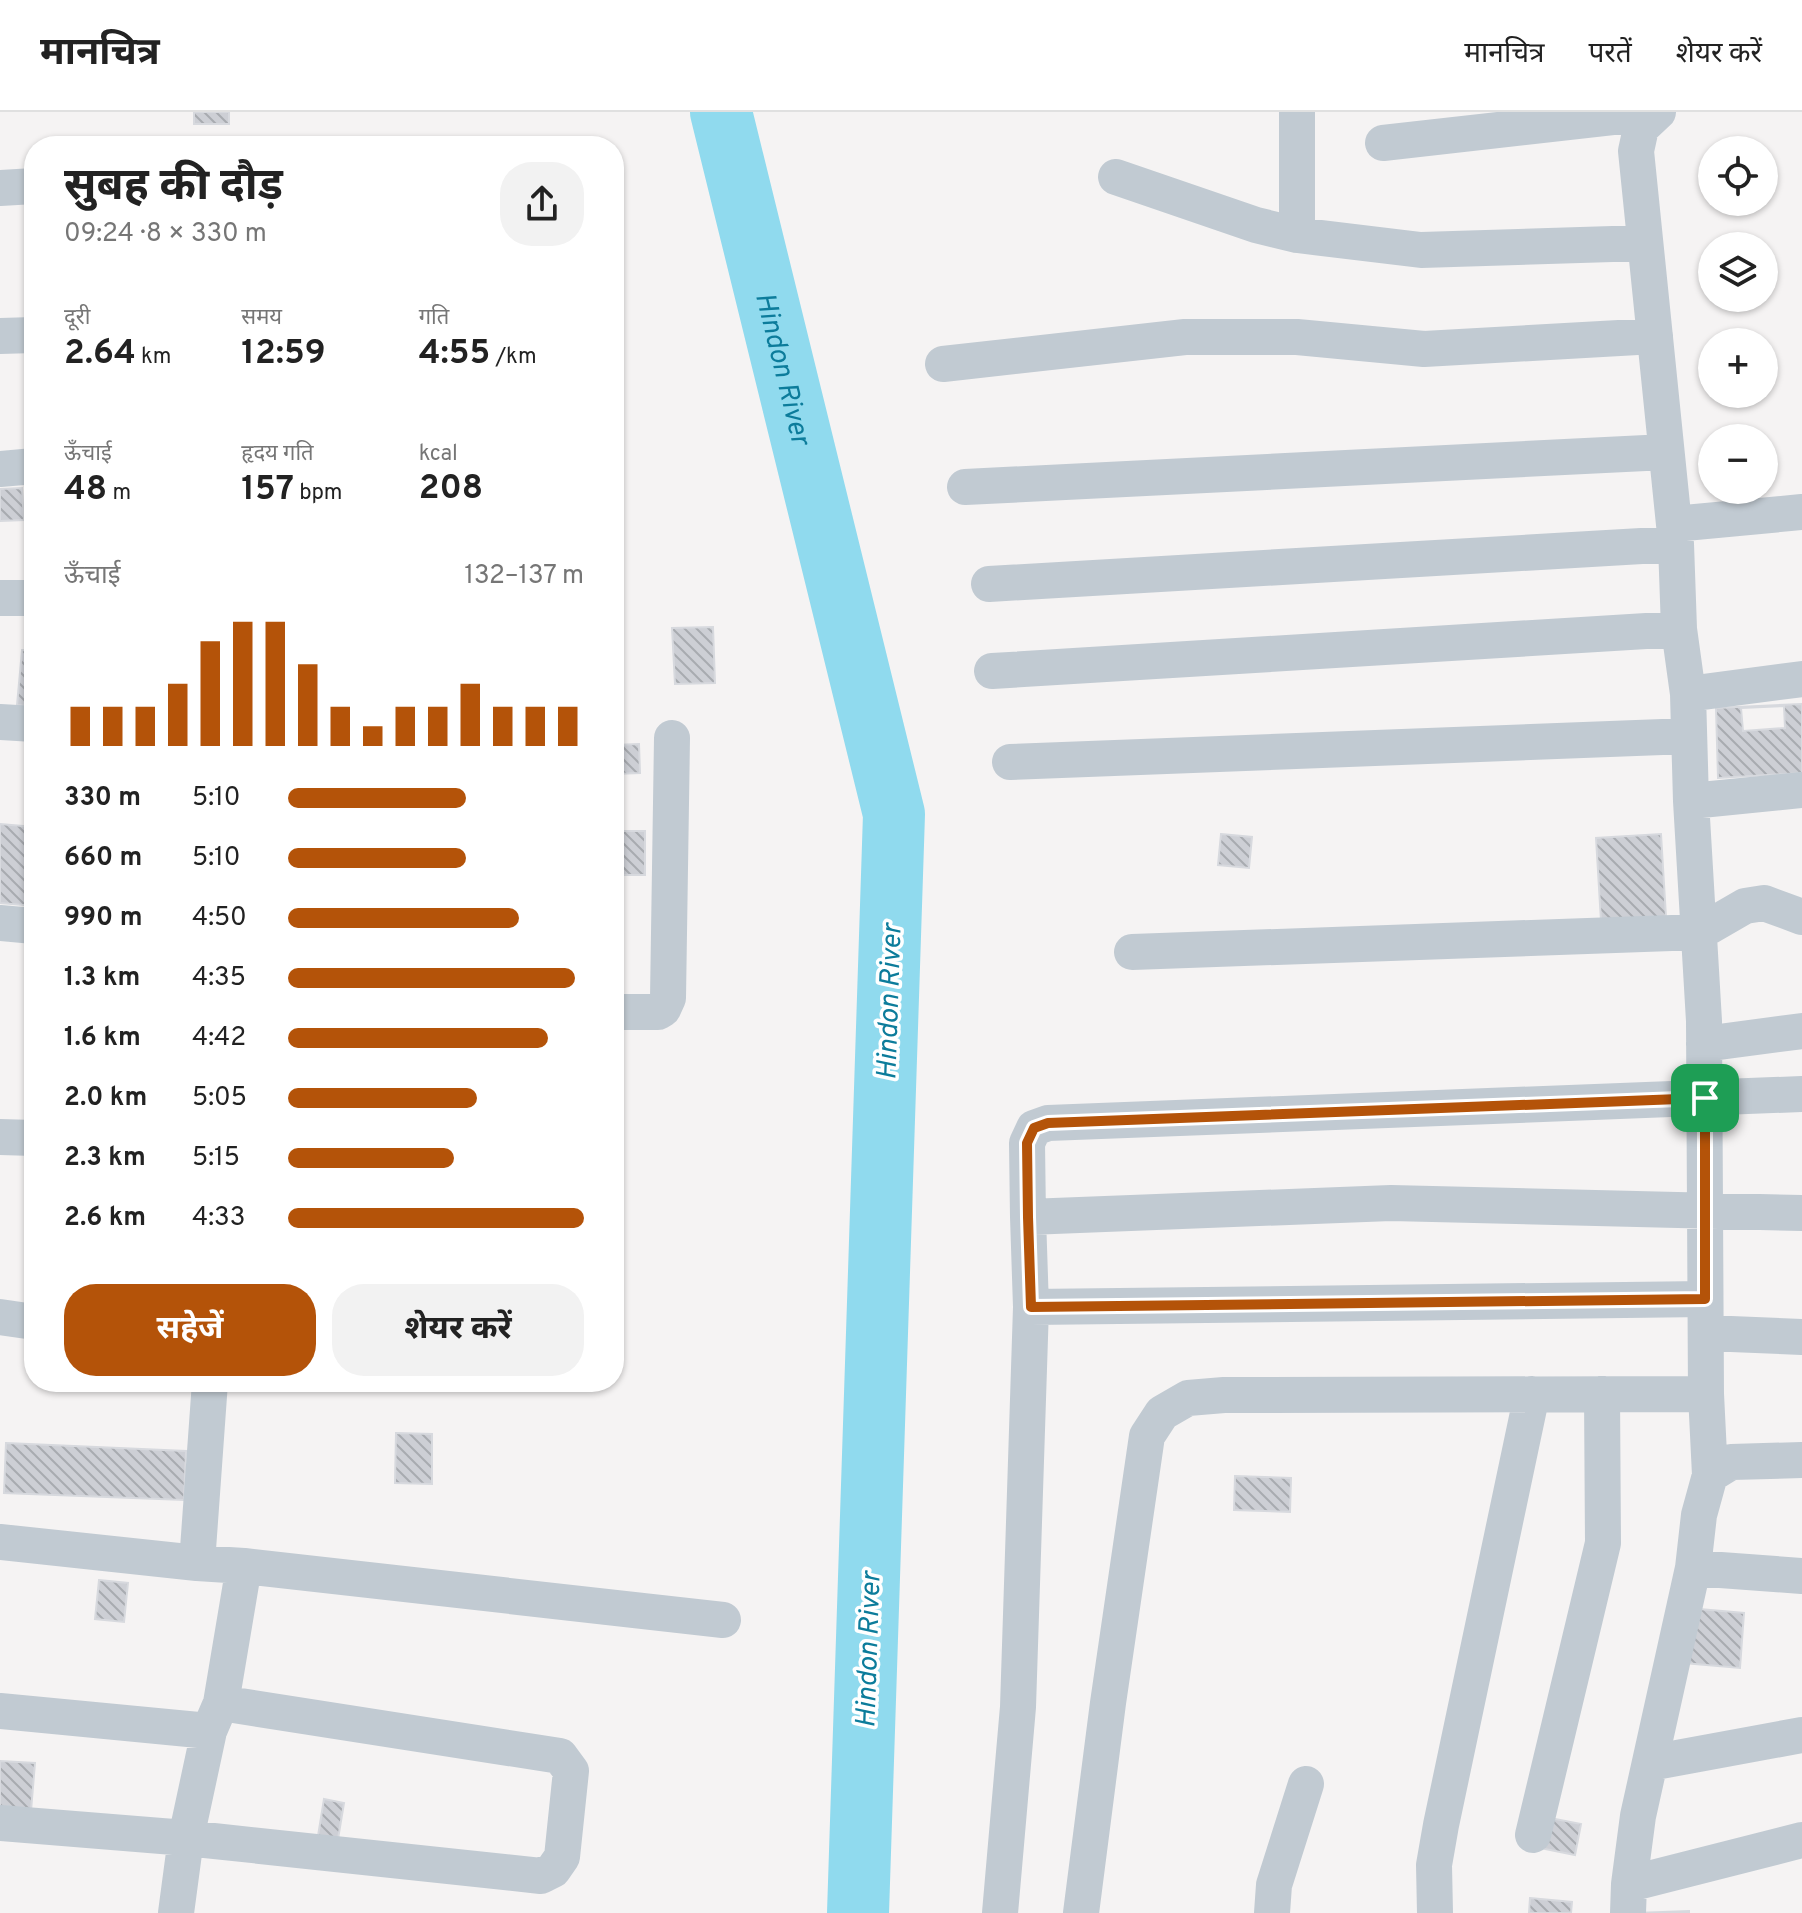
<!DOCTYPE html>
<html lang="hi">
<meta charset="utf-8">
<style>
body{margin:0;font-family:Overpass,"Noto Sans Devanagari",sans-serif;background:#f2f2f2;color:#222;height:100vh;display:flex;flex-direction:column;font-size:30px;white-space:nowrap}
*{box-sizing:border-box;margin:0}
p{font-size:26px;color:#767676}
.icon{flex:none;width:44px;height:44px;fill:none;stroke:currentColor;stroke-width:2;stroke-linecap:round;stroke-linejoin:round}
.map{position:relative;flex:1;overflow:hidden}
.sheet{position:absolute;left:24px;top:24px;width:600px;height:1256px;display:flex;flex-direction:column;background:#fff;border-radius:32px;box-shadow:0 2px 6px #0004}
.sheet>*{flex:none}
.tools{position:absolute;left:1698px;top:24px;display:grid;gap:16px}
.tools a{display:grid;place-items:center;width:80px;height:80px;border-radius:50%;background:#fff;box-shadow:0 2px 6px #0004;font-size:40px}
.pin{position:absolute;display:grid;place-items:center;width:68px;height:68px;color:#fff;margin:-34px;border-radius:16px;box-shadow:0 4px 12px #0006}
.round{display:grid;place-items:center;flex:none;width:84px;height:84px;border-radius:32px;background:#f2f2f2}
.overview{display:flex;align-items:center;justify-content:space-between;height:136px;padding:0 40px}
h1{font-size:44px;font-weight:700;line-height:60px}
.stats{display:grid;grid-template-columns:repeat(3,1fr);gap:12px;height:136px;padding:8px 40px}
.stats div{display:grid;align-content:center}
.stats b{font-size:34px;font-weight:700}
.stats small{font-size:22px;font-weight:400}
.stats p{font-size:22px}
.chart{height:224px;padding:16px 40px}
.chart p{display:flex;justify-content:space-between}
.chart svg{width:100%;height:144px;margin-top:8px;stroke:#b45309;stroke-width:6}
.primary-button{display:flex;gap:16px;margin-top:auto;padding:16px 40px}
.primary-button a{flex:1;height:92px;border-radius:32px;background:#b45309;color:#fff;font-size:32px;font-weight:700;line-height:92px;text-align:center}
.primary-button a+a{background:#f2f2f2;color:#222}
ul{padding:0 40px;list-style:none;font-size:26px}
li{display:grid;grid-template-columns:128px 96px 1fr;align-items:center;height:60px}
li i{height:20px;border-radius:10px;background:#b45309}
header{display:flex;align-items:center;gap:48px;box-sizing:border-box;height:112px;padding:0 40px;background:#fff;border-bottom:2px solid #e0e0e0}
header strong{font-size:38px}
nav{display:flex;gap:44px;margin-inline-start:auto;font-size:28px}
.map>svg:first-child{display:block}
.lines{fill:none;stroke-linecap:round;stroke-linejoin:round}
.river{stroke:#90daee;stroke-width:62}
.building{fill:url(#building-back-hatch);stroke:#d7d9de;stroke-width:2;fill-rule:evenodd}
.street{stroke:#c1cad2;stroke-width:36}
.route-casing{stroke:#fff;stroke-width:16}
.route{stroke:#b45309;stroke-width:10}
.labels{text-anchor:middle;stroke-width:7;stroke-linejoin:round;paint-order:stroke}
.water-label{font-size:28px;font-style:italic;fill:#0c7c9b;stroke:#fff}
</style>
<header>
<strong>मानचित्र</strong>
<nav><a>मानचित्र</a><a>परतें</a><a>शेयर करें</a></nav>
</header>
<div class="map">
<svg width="1802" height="1801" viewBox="0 0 1802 1801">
<defs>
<pattern id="building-back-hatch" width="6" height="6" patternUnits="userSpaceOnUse" patternTransform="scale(2)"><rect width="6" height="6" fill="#cdcfd5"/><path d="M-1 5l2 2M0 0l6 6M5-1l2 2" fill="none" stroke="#a8abb0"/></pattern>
</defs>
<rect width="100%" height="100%" fill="#f5f3f3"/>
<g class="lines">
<!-- river -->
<path class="river" id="s1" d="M 721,0 L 894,702 L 858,1801"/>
</g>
<!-- building -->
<path class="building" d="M 194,0 L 229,0 L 229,12 L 194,12 Z
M 22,376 L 24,408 L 0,409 L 0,377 Z
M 713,515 L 715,571 L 675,572 L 672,516 Z
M 22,538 L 34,539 L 34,595 L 17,593 Z
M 1802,592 L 1802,661 L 1718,666 L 1716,596 ZM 1784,594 L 1785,616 L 1743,619 L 1741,596 Z
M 639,632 L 640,661 L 614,662 L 614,633 Z
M 0,712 L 34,715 L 34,794 L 0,791 Z
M 614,719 L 645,719 L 645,763 L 614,763 Z
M 1221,722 L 1252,725 L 1249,756 L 1218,753 Z
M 1661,722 L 1666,805 L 1601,809 L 1596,726 Z
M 30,970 L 34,970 L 34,1017 L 27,1016 Z
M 396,1321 L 432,1322 L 432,1372 L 395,1371 Z
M 6,1331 L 186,1339 L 184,1388 L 4,1381 Z
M 1235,1364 L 1291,1366 L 1290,1400 L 1234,1398 Z
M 99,1468 L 128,1471 L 124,1510 L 95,1507 Z
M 1688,1496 L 1744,1501 L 1740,1556 L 1684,1551 Z
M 0,1649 L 35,1651 L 31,1699 L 0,1697 Z
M 324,1687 L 344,1691 L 338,1727 L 318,1724 Z
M 1545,1705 L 1581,1712 L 1575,1743 L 1540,1736 Z
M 1530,1786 L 1572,1790 L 1571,1801 L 1529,1801 Z
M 1689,1799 L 1689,1801 L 1635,1801 Z"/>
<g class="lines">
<!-- street -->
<path class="street" d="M 1297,0 L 1297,123
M 1658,0 L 1641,16 L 1636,39 L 1676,432 L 1679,517 L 1688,582 L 1691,689 L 1704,909 L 1706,1282 L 1710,1363
M 1383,31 L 1657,0
M 1116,65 L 1256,113 L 1297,123 L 1421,138 L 1645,131
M 0,76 L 34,74
M 0,224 L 34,223
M 943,252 L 1185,225 L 1297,225 L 1424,237 L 1655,224
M 0,357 L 34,354
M 965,375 L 1666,340
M 1674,412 L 1802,400
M 989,472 L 1676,432
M 0,486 L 34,486
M 992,559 L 1679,517
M 1688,582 L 1802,567
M 0,610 L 34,612
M 1010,650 L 1689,624
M 1691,689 L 1802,678
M 0,811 L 34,814
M 1132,840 L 1700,820 L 1745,794 L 1764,791 L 1802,805
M 614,900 L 658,900 L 663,897 L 668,886 L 672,626
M 1704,932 L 1802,919
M 0,1025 L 34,1026
M 1028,1105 L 1391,1091 L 1802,1101
M 1031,1195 L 1705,1187
M 0,1205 L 34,1210
M 1706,1221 L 1802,1225
M 210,1270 L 197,1451 L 244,1454 L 723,1508
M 0,1430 L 197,1451
M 1693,1456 L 1802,1464
M 0,1599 L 209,1619
M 1650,1651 L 1802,1623
M 0,1711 L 186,1726 L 541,1764 L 553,1758 L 562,1745 L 571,1659 L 560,1644 L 221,1591
M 1533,1723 L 1603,1431 L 1602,1282
M 1629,1772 L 1802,1728
M 176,1801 L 186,1726 L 209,1619 L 221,1591 L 244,1454
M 1000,1801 L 1018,1595 L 1031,1195 L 1028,1105 L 1027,1031 L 1034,1016 L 1048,1011 L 1802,982
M 1081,1801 L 1108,1591 L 1147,1324 L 1162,1301 L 1188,1286 L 1224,1283 L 1706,1282
M 1272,1801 L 1274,1773 L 1306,1672
M 1435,1801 L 1434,1753 L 1441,1713 L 1532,1282
M 1628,1801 L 1629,1772 L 1638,1704 L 1693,1456 L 1699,1403 L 1710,1363 L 1731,1350 L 1802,1348"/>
</g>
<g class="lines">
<!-- route casing -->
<g class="route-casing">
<path id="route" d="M 1705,986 L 1705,1187 L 1031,1195 L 1028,1105 L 1027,1031 L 1034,1016 L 1048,1011 Z"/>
</g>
<!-- route -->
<use href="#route" class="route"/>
</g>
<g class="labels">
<!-- water labels -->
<g class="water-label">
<text dy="10" stroke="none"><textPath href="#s1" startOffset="264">Hindon River</textPath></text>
<text transform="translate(888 890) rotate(-88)" y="10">Hindon River</text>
<text transform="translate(867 1538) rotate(-88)" y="10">Hindon River</text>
</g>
</g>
</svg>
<div class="tools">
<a><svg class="icon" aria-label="locate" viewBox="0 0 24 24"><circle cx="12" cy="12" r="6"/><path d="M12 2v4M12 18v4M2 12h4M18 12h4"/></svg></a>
<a><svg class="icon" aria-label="layers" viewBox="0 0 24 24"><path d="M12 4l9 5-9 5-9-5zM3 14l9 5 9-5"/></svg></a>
<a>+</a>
<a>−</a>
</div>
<div class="pin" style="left:1705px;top:986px;background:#1e9e55"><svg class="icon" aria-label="arrive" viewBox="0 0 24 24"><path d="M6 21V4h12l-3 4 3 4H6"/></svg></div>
<section class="sheet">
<div class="overview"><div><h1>सुबह की दौड़</h1><p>09:24 · 8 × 330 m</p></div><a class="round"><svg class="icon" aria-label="share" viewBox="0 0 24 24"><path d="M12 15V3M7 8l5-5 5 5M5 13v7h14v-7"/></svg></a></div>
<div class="stats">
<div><p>दूरी</p><b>2.64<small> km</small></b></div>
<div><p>समय</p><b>12:59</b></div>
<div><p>गति</p><b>4:55<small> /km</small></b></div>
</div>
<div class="stats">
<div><p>ऊँचाई</p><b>48<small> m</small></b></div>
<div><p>हृदय गति</p><b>157<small> bpm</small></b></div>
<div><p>kcal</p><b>208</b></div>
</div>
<div class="chart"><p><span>ऊँचाई</span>132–137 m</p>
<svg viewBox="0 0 160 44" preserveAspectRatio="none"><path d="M5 44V32M15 44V32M25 44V32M35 44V25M45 44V12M55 44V6M65 44V6M75 44V19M85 44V32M95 44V38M105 44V32M115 44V32M125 44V25M135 44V32M145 44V32M155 44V32"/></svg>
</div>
<ul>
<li><b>330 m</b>5:10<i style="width:60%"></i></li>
<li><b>660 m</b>5:10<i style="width:60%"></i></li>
<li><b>990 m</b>4:50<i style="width:78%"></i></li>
<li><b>1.3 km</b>4:35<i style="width:97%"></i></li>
<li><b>1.6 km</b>4:42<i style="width:88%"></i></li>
<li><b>2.0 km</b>5:05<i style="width:64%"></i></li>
<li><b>2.3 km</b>5:15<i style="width:56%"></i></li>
<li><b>2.6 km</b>4:33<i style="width:100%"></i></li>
</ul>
<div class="primary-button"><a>सहेजें</a><a>शेयर करें</a></div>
</section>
</div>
